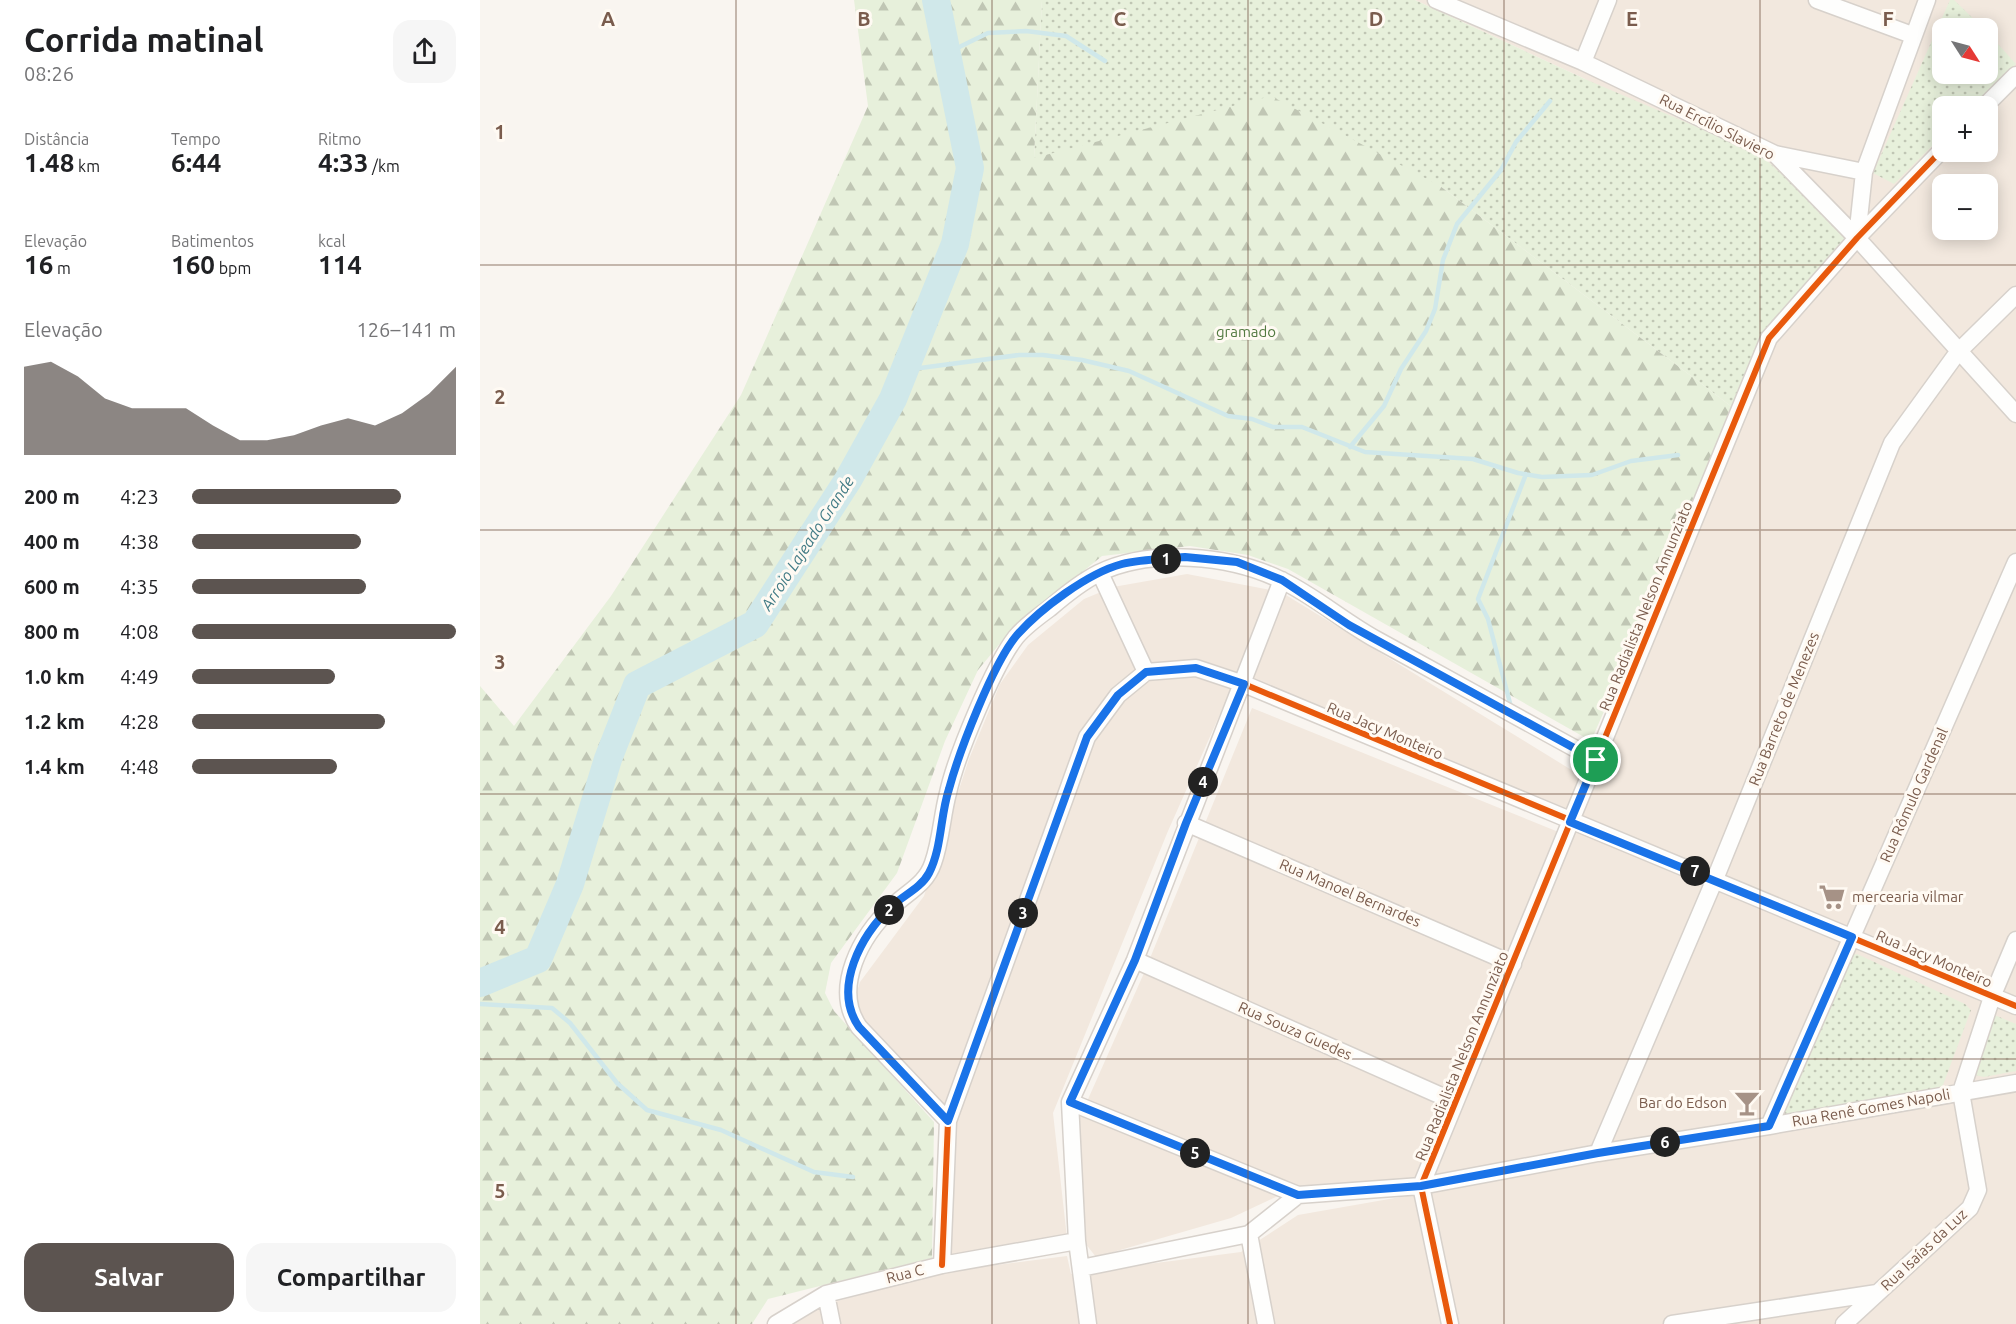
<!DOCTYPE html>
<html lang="pt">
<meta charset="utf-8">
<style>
body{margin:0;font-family:Ubuntu,sans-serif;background:#f6f6f6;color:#202124;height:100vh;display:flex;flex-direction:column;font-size:22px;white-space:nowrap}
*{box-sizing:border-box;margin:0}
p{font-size:20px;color:#757577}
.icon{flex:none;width:33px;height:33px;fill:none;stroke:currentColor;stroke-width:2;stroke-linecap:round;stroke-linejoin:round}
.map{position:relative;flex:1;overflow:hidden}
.panel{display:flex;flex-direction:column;background:#fff;width:480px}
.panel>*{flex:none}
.needle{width:39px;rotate:126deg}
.controls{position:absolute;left:1452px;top:18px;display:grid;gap:12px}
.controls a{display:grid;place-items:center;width:66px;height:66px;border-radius:12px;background:#fff;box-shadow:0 3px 15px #0003;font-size:30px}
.pin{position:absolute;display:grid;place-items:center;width:51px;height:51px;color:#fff;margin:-26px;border:3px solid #fff;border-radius:50%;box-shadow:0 2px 6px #0007}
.km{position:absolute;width:30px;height:30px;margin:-15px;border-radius:50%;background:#222;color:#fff;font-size:16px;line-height:30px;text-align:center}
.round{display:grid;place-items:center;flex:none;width:63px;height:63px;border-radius:18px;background:#f6f6f6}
.head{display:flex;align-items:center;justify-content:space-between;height:102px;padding:0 24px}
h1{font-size:33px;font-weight:700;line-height:45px}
.figures{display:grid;grid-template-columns:repeat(3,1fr);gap:9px;height:102px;padding:6px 24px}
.figures div{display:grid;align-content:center}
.figures b{font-size:26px;font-weight:700}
.figures small{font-size:16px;font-weight:400}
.figures p{font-size:16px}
.chart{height:168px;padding:12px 24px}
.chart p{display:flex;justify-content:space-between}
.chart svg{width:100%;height:108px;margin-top:6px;fill:#5c5450;opacity:.7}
.primary-button{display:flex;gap:12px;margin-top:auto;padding:12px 24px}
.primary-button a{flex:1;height:69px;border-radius:18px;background:#5c5450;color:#fff;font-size:24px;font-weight:700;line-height:69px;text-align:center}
.primary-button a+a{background:#f6f6f6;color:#202124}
ul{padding:0 24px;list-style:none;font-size:20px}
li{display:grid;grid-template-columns:96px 72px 1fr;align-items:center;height:45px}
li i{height:15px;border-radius:8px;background:#5c5450}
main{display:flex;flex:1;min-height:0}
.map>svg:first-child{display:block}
.residential{fill:#f2e8de;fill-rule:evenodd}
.grass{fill:url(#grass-dots)}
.forest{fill:url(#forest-firs)}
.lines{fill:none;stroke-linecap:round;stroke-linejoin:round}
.stream{stroke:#d0e8ea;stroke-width:4.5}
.river{stroke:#d0e8ea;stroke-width:28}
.street-casing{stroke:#d7d1cb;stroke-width:19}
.street{stroke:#fefefd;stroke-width:16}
.cycleway-casing{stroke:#fffaf3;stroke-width:10}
.cycleway{stroke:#e8590c;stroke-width:6}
.route-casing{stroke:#fff;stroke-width:12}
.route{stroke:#1a73e8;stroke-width:8}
.grid{fill:none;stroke:#7a5c4d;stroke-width:1.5;stroke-opacity:0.55}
.labels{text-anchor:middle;stroke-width:6;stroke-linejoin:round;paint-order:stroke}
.street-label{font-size:15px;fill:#7a5c4d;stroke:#fffaf3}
.park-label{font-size:15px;fill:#537a41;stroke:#fffaf3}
.poi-label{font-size:15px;fill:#7a5c4d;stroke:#fffaf3;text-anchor:start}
.water-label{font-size:16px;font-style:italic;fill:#437c86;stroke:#fffaf3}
.grid-label{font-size:20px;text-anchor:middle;font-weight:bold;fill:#7a5c4d;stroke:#fffaf3;stroke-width:6;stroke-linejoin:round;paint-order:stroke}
</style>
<main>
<section class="panel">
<div class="head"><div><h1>Corrida matinal</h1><p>08:26</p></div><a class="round"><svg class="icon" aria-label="share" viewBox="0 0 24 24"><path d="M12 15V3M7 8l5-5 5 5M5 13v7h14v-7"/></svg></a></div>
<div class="figures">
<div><p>Distância</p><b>1.48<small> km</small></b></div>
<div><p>Tempo</p><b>6:44</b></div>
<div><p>Ritmo</p><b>4:33<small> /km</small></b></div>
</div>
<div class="figures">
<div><p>Elevação</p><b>16<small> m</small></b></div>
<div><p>Batimentos</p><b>160<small> bpm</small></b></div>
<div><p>kcal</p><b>114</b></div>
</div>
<div class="chart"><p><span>Elevação</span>126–141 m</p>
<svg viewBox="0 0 160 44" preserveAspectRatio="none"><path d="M0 44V8L10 6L20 12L30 21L40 25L50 25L60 25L70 32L80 38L90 38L100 36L110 32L120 29L130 32L140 27L150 19L160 8V44z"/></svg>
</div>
<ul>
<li><b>200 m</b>4:23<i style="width:79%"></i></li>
<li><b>400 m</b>4:38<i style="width:64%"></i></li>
<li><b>600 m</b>4:35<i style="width:66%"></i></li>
<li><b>800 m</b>4:08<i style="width:100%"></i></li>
<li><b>1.0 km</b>4:49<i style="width:54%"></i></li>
<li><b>1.2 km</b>4:28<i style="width:73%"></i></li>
<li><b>1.4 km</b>4:48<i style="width:55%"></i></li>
</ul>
<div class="primary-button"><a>Salvar</a><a>Compartilhar</a></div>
</section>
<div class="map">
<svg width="1536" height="1324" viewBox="0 0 1536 1324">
<defs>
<pattern id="grass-dots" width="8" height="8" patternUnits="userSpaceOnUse" patternTransform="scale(1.5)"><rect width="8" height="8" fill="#e7f0db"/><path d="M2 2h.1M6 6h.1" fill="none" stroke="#c0c6b4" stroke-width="1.8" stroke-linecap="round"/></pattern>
<pattern id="forest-firs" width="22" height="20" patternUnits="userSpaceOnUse" patternTransform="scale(1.5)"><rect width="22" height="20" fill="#e7f0db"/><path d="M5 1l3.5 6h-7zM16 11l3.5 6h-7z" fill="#c0c6b4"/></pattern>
</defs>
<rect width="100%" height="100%" fill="#f9f5f0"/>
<!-- residential -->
<path class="residential" d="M 935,0 L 1536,0 L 1536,1076 L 942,1181 L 815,1188 L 751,1218 L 616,1257 L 605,1243 L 597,1124 L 664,973 L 772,708 L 1081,833 L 1288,338 L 1105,79 ZM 1462,28 L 1508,28 L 1508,74 L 1462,74 ZM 1462,106 L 1508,106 L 1508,152 L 1462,152 ZM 1462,184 L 1508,184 L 1508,230 L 1462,230 Z
M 707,574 L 801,592 L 1103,777 L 1089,813 L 757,676 L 688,831 L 573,1113 L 587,1238 L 468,1256 L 469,1116 L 382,1017 L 375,997 L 380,982 L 444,896 L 489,759 L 520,684 L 548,645 L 604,599 L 633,587 Z
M 1536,1089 L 1536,1324 L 311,1324 L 347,1304 L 462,1272 L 587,1256 L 591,1274 L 761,1252 L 818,1215 Z"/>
<!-- grass -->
<path class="grass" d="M 562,0 L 935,0 L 1105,79 L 1280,154 L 1372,240 L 1288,338 L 1256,410 L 960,186 L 554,158 Z
M 1470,0 L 1474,0 L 1503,28 L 1462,28 L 1462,74 L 1508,74 L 1508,33 L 1536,64 L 1492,106 L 1462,106 L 1462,136 L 1414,184 L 1393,173 Z
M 1377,954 L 1485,1004 L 1491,1010 L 1463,1085 L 1457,1091 L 1306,1118 L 1302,1112 L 1370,956 Z
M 1512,1014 L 1536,1024 L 1536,1071 L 1504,1077 L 1495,1075 Z"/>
<!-- forest -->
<path class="forest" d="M 374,0 L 562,0 L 554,158 L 791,96 L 960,186 L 1256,410 L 1111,741 L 808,569 L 768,555 L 710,546 L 622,556 L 532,629 L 498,670 L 465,741 L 417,873 L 351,963 L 345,993 L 354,1011 L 454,1122 L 452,1258 L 288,1299 L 272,1324 L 0,1324 L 0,686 L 34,726 L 131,596 L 261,395 L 388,106 Z"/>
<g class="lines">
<!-- stream -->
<path class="stream" d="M 467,53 L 508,33 L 546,31 L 586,36 L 625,61
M 425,370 L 539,355 L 563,355 L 602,360 L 649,371 L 748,416 L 772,419 L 793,427 L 822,427 L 885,452 L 993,459 L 1038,473 L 1062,477 L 1112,475 L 1151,461 L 1198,455
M 870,447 L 904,406 L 921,369 L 946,331 L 955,309 L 963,260 L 977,224 L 1021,170 L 1036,142 L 1070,101
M 1031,707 L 1008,619 L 998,599 L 1046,474
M 0,1004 L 72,1008 L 90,1023 L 137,1083 L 167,1110 L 241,1130 L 334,1172 L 373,1177"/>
<!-- river -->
<path class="river" d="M 0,983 L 58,959 L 90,884 L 128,759 L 157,685 L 275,624 L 368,480 L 413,399 L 475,244 L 490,168 L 456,0"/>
<!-- street casing -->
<g class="street-casing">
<path id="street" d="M 956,0 L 1103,62 L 1295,154 L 1377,238 L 1536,414
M 1337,0 L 1432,35
M 1103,62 L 1128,0
M 1505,106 L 1536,75
M 1295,154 L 1384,172
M 1377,238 L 1384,172 L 1447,0
M 620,573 L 666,672
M 706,823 L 1033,964
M 655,960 L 975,1102
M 590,1102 L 818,1195 L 941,1186 L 1118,1153 L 1289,1126 L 1536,1083
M 468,1121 L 379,1027 C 352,988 381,935 413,906 C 429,891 446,884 453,863 C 461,841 462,815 468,793 C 476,756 514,665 536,637 C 545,626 559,616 570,608 C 585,595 601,582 619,573 C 671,548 750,555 801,580 C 835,596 865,623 899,641 C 971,681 1044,720 1116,760
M 1289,1126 L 1536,562
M 1118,1153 L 1235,879 L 1412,443 L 1478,352 L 1536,295
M 769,1234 L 786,1324
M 462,1265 L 468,1121 L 607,737 L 638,695 L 666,672 L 716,668 L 764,684 L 1536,1006
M 601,1268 L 769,1234 L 818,1195
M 346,1294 L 352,1324
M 296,1324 L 346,1294 L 462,1265 L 597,1241
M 608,1324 L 597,1241 L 590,1102 L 655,960 L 802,580
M 970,1324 L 941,1186 L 1289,338 L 1377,238 L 1462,150
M 1192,1324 L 1397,1293
M 1364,1324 L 1490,1208 L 1498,1190 L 1481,1092 L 1512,997 L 1536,940"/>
</g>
<!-- street -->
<use href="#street" class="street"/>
<!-- cycleway casing -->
<g class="cycleway-casing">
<path id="cycleway" d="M 462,1265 L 468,1121 L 607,737 L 638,695 L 666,672 L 716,668 L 764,684 L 1536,1006
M 970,1324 L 941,1186 L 1289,338 L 1377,238 L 1462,150"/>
</g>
<!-- cycleway -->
<use href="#cycleway" class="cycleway"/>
</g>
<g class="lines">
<!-- route casing -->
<g class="route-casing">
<path id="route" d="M 705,557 L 757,562 L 802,580 L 869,625 L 1116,760 L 1090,822 L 1372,937 L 1289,1126 L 1118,1153 L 941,1186 L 818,1195 L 590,1102 L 655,960 L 706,823 L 764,684 L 716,668 L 666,672 L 638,695 L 607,737 L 468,1121 L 379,1027 C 352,988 381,935 412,906 C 424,895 441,888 449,873 C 462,848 460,816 469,789 C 479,752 513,663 537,635 C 560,609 608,573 642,564 C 662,559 685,559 705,557 Z"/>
</g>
<!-- route -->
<use href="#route" class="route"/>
</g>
<!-- grid -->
<path class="grid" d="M 256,0 L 256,1324M 512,0 L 512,1324M 768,0 L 768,1324M 1024,0 L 1024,1324M 1280,0 L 1280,1324M 0,265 L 1536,265M 0,530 L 1536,530M 0,794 L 1536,794M 0,1059 L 1536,1059"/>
<!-- icons -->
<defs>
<g id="supermarket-bare" transform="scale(2.07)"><path d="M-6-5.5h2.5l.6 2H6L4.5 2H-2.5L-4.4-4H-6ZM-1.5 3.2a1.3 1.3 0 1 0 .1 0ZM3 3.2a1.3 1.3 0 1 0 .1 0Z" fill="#a69286" stroke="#fffaf3" stroke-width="2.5" paint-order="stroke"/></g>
<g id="bar-bare" transform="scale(2.07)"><path d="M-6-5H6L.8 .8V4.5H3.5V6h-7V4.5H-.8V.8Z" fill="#a69286" stroke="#fffaf3" stroke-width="2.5" paint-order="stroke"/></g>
</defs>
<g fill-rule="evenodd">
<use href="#supermarket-bare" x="1352" y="897"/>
<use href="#bar-bare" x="1267" y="1103"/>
</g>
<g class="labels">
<!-- street labels -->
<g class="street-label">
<text transform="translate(1237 127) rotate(27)" y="5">Rua Ercílio Slaviero</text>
<text transform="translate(1166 606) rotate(-68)" y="5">Rua Radialista Nelson Annunziato</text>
<text transform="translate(1304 709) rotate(-68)" y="5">Rua Barreto de Menezes</text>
<text transform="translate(905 731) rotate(23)" y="5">Rua Jacy Monteiro</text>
<text transform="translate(1434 795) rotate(-66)" y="5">Rua Rômulo Gardenal</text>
<text transform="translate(870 893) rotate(23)" y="5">Rua Manoel Bernardes</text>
<text transform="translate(1454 959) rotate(23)" y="5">Rua Jacy Monteiro</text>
<text transform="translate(815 1031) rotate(24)" y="5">Rua Souza Guedes</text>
<text transform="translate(982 1056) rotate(-68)" y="5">Rua Radialista Nelson Annunziato</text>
<text transform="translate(1391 1108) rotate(-10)" y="5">Rua Renê Gomes Napoli</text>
<text transform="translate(1444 1250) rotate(-43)" y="5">Rua Isaías da Luz</text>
<text transform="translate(425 1274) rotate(-14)" y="5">Rua C</text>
</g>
<!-- park labels -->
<g class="park-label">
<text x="766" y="337">gramado</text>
</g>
<!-- poi labels -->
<g class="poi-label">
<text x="1372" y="902">mercearia vilmar</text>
<text x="1247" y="1108" text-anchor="end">Bar do Edson</text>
</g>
<!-- water labels -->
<g class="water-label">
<text transform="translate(327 543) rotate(-57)" y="6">Arroio Lajeado Grande</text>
</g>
</g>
<g class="grid-label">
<text x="128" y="26">A</text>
<text x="384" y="26">B</text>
<text x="640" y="26">C</text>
<text x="896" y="26">D</text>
<text x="1152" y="26">E</text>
<text x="1408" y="26">F</text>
<text x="20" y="139">1</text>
<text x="20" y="404">2</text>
<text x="20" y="669">3</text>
<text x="20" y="934">4</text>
<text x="20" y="1198">5</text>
</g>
</svg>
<div class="controls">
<a><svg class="needle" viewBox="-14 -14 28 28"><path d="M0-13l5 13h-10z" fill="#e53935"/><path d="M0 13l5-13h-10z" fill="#757577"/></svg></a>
<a>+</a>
<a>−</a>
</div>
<div class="pin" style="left:1116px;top:760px;background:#1e9e55"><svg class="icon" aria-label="arrive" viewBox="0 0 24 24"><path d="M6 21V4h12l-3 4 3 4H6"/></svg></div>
<b class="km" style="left:686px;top:559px">1</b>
<b class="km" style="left:409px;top:910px">2</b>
<b class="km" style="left:543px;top:913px">3</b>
<b class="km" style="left:723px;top:782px">4</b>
<b class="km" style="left:715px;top:1153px">5</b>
<b class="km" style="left:1185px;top:1142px">6</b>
<b class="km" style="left:1215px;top:871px">7</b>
</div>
</main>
